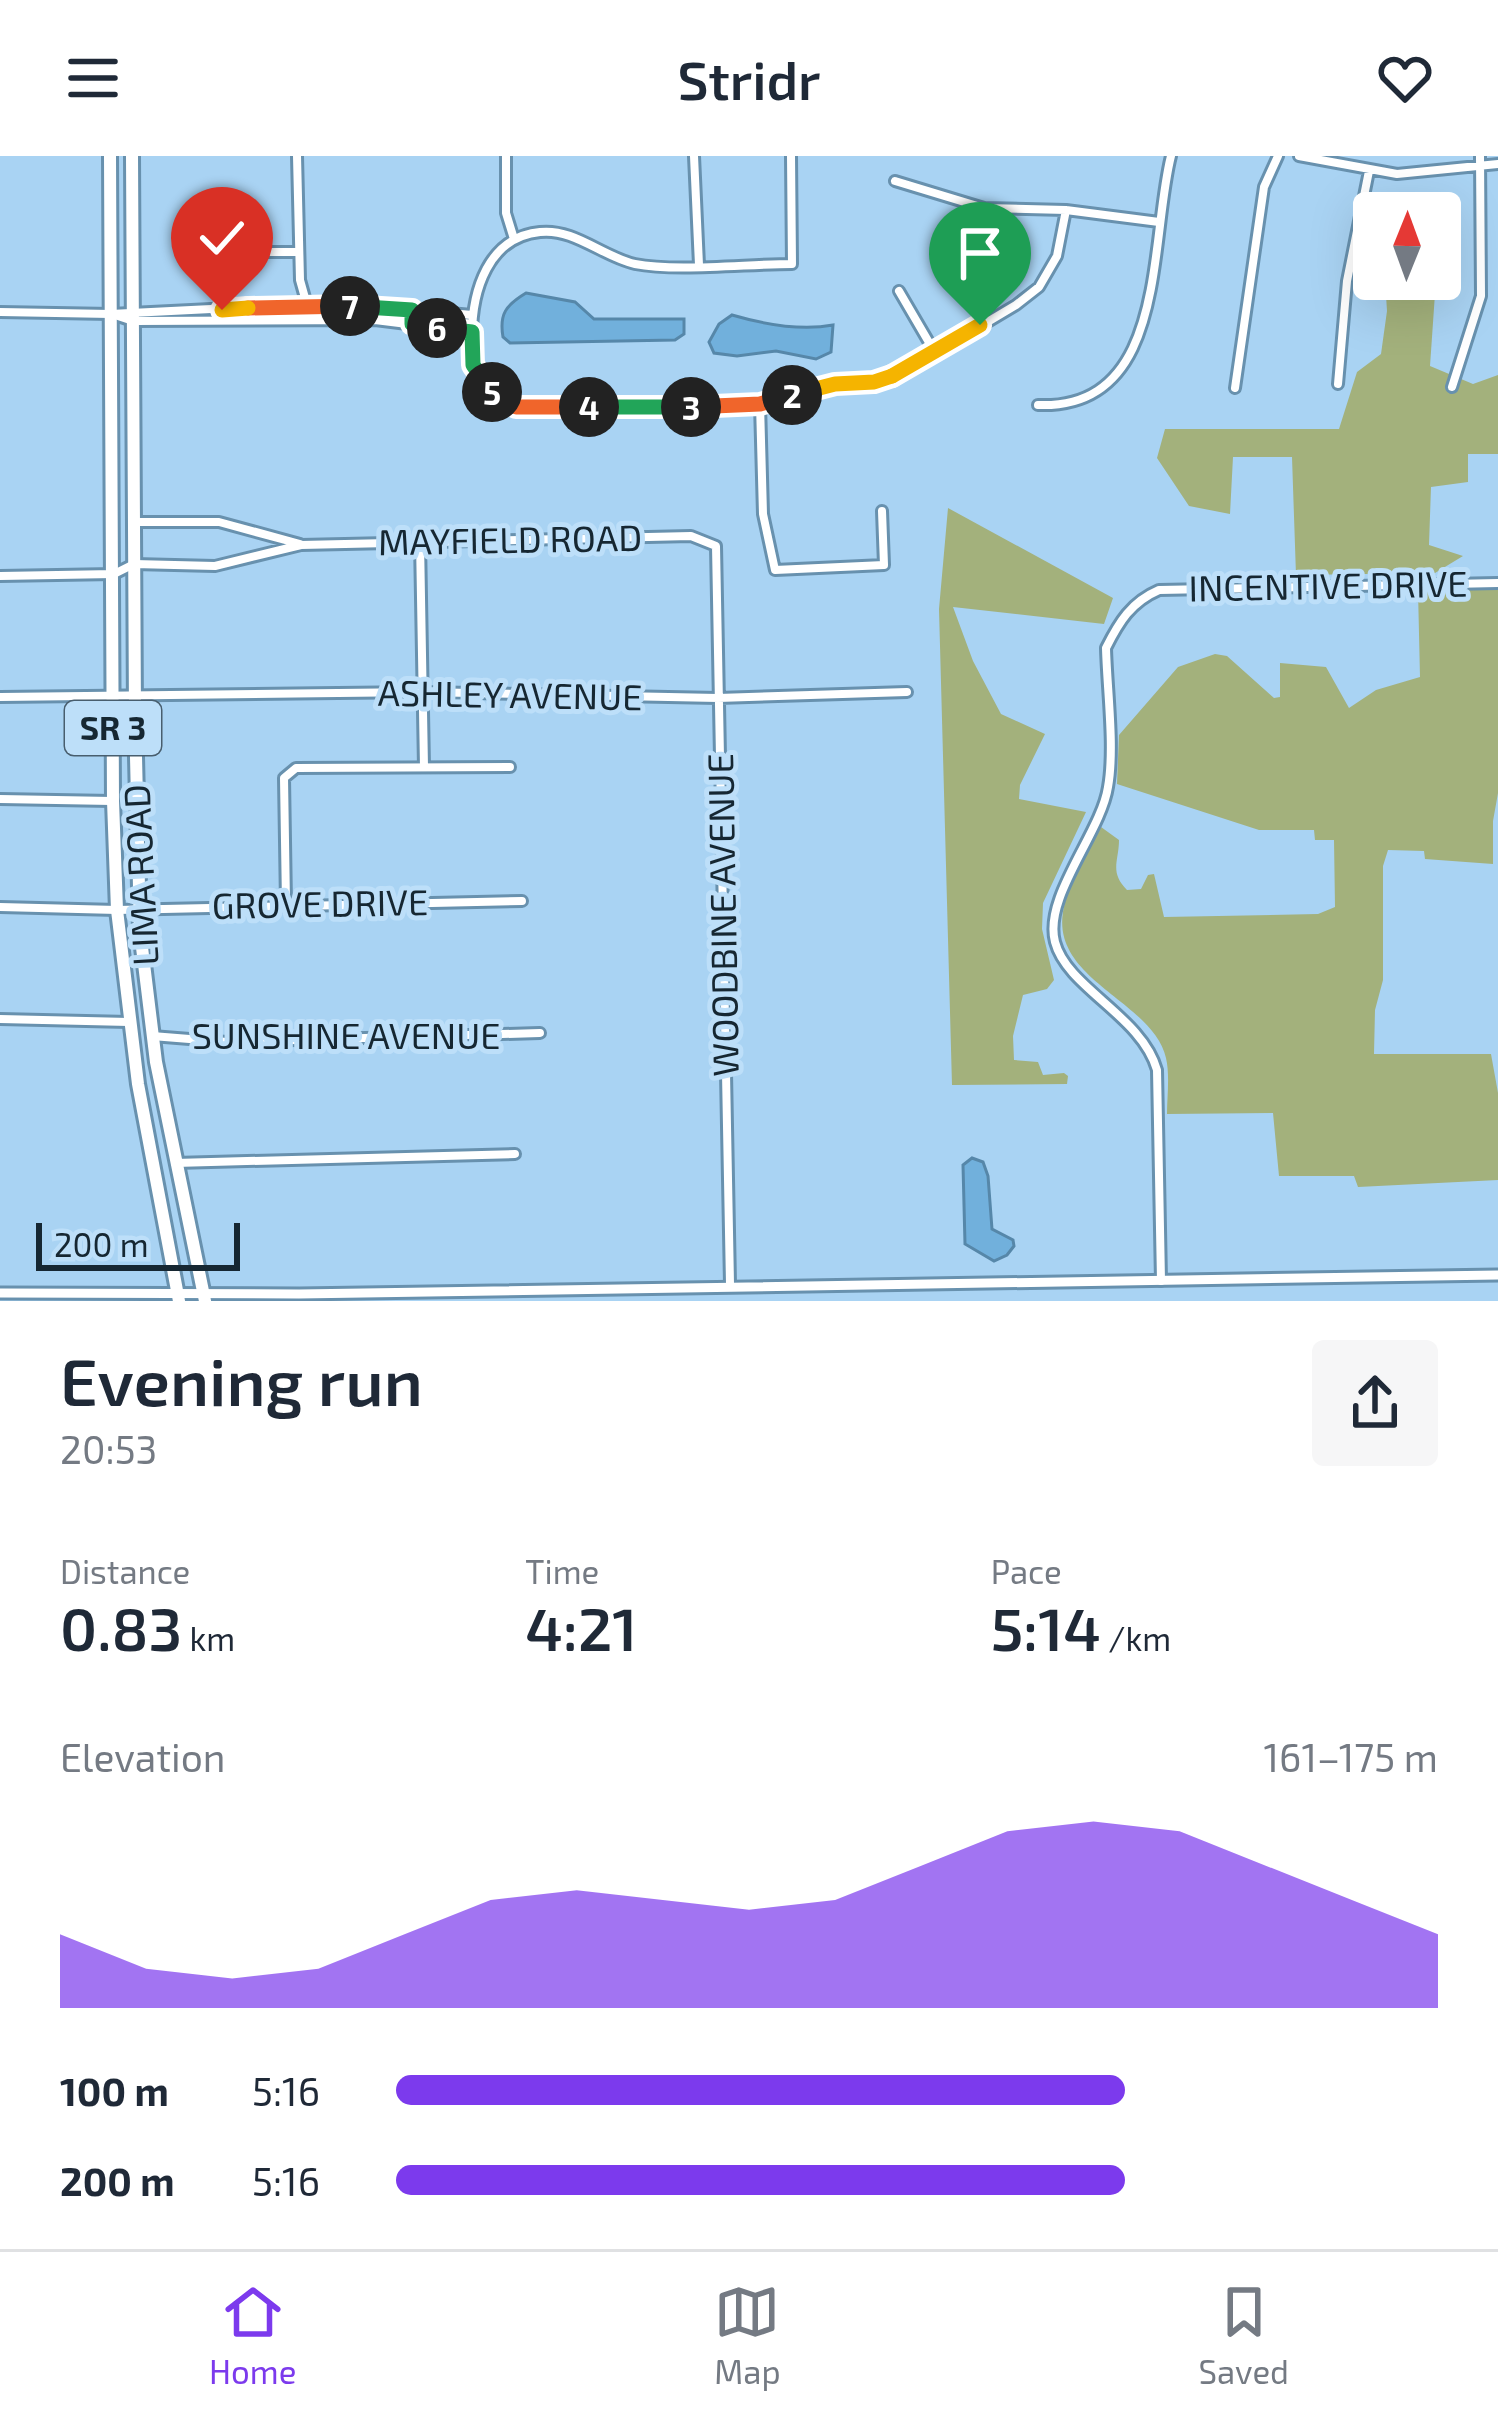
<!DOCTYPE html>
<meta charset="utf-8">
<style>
body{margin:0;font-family:"Exo 2",sans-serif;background:#f6f6f7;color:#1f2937;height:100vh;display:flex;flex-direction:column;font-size:45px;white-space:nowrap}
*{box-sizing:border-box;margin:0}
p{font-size:39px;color:#747a83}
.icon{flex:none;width:66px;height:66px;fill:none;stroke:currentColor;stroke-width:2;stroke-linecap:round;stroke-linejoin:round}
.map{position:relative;height:1145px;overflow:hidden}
.side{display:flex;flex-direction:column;background:#fff;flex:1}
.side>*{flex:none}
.needle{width:78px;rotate:1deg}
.fabs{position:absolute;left:1353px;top:36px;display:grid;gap:24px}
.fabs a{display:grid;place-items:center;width:108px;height:108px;border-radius:12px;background:#fff;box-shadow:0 12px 48px #0002;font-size:60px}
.scale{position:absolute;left:36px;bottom:30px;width:204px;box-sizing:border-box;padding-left:12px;border:6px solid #162732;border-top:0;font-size:33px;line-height:42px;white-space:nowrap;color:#162732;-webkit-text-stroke:9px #bddff9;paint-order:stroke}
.pin{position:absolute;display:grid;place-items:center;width:102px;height:102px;color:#fff;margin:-123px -51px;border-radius:50% 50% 50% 0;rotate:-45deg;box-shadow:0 0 12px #0007}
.pin .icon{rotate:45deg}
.km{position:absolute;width:60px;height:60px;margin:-30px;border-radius:50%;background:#222;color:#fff;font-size:33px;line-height:60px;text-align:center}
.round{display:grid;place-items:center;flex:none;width:126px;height:126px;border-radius:12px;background:#f6f6f7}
.headline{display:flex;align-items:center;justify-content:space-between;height:204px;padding:0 60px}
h1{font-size:66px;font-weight:600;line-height:90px}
.figures{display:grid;grid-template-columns:repeat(3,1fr);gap:18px;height:204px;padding:12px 60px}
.figures div{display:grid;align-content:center}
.figures b{font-size:60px;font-weight:600}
.figures small{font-size:33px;font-weight:400}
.figures p{font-size:33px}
.chart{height:336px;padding:24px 60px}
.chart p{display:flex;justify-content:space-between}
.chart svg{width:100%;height:216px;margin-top:12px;fill:#7c3aed;opacity:.7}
ul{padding:0 60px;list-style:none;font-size:39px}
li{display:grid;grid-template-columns:192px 144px 1fr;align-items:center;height:90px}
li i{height:30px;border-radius:15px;background:#7c3aed}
header{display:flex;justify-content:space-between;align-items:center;height:156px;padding:0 60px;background:#fff;font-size:54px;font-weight:600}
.tab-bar{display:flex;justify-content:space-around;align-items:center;height:168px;border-top:3px solid #e0e1e3;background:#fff;font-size:33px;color:#747a83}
.tab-bar a{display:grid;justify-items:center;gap:6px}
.tab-bar .current{color:#7c3aed}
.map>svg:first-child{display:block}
.green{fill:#a3b17c}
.water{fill:#71b0dc;stroke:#5687a9;stroke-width:3}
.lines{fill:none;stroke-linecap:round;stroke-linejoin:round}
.minor-casing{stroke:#6891ae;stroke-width:14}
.secondary-casing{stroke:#6891ae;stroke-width:15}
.trunk-casing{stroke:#6891ae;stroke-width:18}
.minor{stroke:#fff;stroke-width:8}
.secondary{stroke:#fff;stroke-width:9}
.trunk{stroke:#fff;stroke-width:12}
.split-1-casing{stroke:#fff;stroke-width:24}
.split-2-casing{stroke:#fff;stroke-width:24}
.split-3-casing{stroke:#fff;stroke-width:24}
.split-4-casing{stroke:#fff;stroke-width:24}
.split-5-casing{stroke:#fff;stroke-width:24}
.split-6-casing{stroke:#fff;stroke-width:24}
.split-7-casing{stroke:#fff;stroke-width:24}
.split-8-casing{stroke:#fff;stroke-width:24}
.split-9-casing{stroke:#fff;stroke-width:24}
.split-1{stroke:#f5b400;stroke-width:15}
.split-2{stroke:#f5b400;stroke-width:15}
.split-3{stroke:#f0652b;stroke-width:15}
.split-4{stroke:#22a559;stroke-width:15}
.split-5{stroke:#f0652b;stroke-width:15}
.split-6{stroke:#22a559;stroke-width:15}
.split-7{stroke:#22a559;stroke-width:15}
.split-8{stroke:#f0652b;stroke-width:15}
.split-9{stroke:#f5b400;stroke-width:15}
.labels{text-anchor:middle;stroke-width:10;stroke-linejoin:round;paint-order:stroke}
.shield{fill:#bddff9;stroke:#485e6e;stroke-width:3}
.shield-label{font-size:33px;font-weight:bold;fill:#162732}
.street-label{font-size:36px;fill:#162732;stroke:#bddff9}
</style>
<header><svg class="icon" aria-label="menu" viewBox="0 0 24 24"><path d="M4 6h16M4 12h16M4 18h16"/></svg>Stridr<svg class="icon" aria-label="heart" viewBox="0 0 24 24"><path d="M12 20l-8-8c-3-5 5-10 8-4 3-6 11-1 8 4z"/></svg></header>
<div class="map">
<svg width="1498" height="1145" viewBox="0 0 1498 1145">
<rect width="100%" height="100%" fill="#a9d3f3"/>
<!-- green -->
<path class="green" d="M 1385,123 L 1436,123 L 1430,210 L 1473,228 L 1498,219 L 1498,298 L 1468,298 L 1468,326 L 1431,331 L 1429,389 L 1463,400 L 1435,417 L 1296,419 L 1292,301 L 1233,301 L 1230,358 L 1189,350 L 1157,302 L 1165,273 L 1339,273 L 1357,216 L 1381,198 L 1387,155 Z
M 948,352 L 1113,442 L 1104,468 L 953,451 L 973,505 L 1001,558 L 1045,578 L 1020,629 L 1019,643 L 1086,656 L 1043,747 L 1042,773 L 1054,824 L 1047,833 L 1023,839 L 1013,880 L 1014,904 L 1038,906 L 1043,919 L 1064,917 L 1068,920 L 1067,928 L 952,929 L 939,453 Z
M 1498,433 L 1498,637 L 1493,665 L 1493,708 L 1425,703 L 1424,695 L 1388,694 L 1383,710 L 1383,824 L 1375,854 L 1374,898 L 1491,898 L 1498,937 L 1498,1024 L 1358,1031 L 1354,1020 L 1279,1020 L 1273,957 L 1167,958 C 1167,941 1170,919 1166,902 C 1153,845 1052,825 1063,756 C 1067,728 1089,696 1101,671 L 1119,684 C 1119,705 1109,716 1127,734 L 1141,733 L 1148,719 L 1154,718 L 1164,761 L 1318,758 L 1335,751 L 1334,684 L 1315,684 L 1314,674 L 1259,674 L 1117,628 L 1119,579 L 1178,511 L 1215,498 L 1227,500 L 1274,542 L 1280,541 L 1280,507 L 1326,511 L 1349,552 L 1376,534 L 1420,521 L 1418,434 Z"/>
<!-- water -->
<path class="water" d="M 526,137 L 575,146 L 594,163 L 684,163 L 684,178 L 675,184 L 510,187 L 503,181 C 499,158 506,149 526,137 Z
M 732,159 C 763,168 801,175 833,169 L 831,196 L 816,203 L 776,195 L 737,200 L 714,197 L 709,186 L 719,168 Z
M 972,1002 L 983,1006 L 988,1020 L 992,1073 L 1013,1084 L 1014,1090 L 1007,1099 L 994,1105 L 965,1088 L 963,1009 Z"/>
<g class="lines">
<!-- minor casing -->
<g class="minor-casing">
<path id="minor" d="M 297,0 L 300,124 L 307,149
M 506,0 L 506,57 L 514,83
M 694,0 L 699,109
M 791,0 L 792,108 C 748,108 675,116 635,108 C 603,101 574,72 540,76 C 488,81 472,135 472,180 C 472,192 470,204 476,216 C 484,233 500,243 516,252 L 760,248 L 835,228 L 873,226 L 907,214 L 1016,149 L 1039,131 L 1057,100 L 1066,54
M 1299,0 L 1397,18 L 1498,8
M 895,25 L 984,52 L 1066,54 L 1159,66
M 239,96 L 299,96
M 899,135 L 934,195
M 0,156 L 111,158 L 294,149 L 370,150 L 472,159
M 112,158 L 133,165 L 375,164 L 472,176
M 1338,228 L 1347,125 L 1369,15
M 1452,231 L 1481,140 L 1480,0
M 1235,232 L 1264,31 L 1278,0
M 760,248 L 763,358 L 775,414 L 884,409 L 882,355
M 1038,249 C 1168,254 1149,86 1171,0
M 134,366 L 219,366 L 300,388
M 420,385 L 424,611
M 0,420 L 114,418 L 134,408 L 215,410 L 301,389 L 691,380 L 716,390 L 730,1128
M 0,541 L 422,536 L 718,542 L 907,536
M 0,643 L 112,645
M 286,748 L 284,622 L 296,612 L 510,611
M 0,751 L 117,754 L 522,745
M 0,863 L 129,866
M 152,880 L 227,886 L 540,877
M 175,1007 L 515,998
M 1161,1125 L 1157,914 C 1142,860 1067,832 1055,786 C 1043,741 1101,677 1108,631 C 1115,592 1107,533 1106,492 C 1119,466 1131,446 1159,434 L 1498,427"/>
</g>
<!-- secondary casing -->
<g class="secondary-casing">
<path id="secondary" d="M 0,1137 L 299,1138 L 1498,1119"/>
</g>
<!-- trunk casing -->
<g class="trunk-casing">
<path id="trunk" d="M 110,0 L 113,645 L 117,754 L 138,928 L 179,1145
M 132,0 L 135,557 L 140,775 L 156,906 L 205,1145"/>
</g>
<!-- minor -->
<use href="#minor" class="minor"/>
<!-- secondary -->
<use href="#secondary" class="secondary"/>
<!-- trunk -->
<use href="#trunk" class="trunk"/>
</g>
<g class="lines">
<!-- split-1 casing -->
<g class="split-1-casing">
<path id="split-1" d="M 892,220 L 980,169"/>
</g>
<!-- split-2 casing -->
<g class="split-2-casing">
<path id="split-2" d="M 792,239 L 835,228 L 874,226 L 892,220"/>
</g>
<!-- split-3 casing -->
<g class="split-3-casing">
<path id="split-3" d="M 691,251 L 760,248 L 792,239"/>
</g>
<!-- split-4 casing -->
<g class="split-4-casing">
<path id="split-4" d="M 589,251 L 691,251"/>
</g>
<!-- split-5 casing -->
<g class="split-5-casing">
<path id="split-5" d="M 492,236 L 516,251 L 589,251"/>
</g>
<!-- split-6 casing -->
<g class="split-6-casing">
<path id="split-6" d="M 437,172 L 472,176 L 473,209 L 492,236"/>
</g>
<!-- split-7 casing -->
<g class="split-7-casing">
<path id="split-7" d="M 350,150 L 412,154 L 412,168 L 437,172"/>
</g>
<!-- split-8 casing -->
<g class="split-8-casing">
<path id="split-8" d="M 248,152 L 350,150"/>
</g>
<!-- split-9 casing -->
<g class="split-9-casing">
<path id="split-9" d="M 222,154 L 248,152"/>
</g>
<!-- split-1 -->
<use href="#split-1" class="split-1"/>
<!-- split-2 -->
<use href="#split-2" class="split-2"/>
<!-- split-3 -->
<use href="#split-3" class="split-3"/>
<!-- split-4 -->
<use href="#split-4" class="split-4"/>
<!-- split-5 -->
<use href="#split-5" class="split-5"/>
<!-- split-6 -->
<use href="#split-6" class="split-6"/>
<!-- split-7 -->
<use href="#split-7" class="split-7"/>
<!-- split-8 -->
<use href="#split-8" class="split-8"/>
<!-- split-9 -->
<use href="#split-9" class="split-9"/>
</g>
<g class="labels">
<!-- shield labels -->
<rect class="shield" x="65" y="545" width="96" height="54" rx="9"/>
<g class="shield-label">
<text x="113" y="584">SR 3</text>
</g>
<!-- street labels -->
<g class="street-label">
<text transform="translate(510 384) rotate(-1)" y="13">MAYFIELD ROAD</text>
<text transform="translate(1328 430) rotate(-1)" y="13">INCENTIVE DRIVE</text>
<text transform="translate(510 539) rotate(1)" y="13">ASHLEY AVENUE</text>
<text transform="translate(141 719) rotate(-93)" y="13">LIMA ROAD</text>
<text transform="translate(320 748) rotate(-1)" y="13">GROVE DRIVE</text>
<text transform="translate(723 759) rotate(-91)" y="13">WOODBINE AVENUE</text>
<text x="346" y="893">SUNSHINE AVENUE</text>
</g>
</g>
</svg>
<div class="fabs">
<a><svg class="needle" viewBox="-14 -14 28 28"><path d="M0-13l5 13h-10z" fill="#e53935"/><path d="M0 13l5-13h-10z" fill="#747a83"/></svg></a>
</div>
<div class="scale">200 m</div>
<div class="pin" style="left:980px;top:169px;background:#1e9e55"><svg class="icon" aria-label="arrive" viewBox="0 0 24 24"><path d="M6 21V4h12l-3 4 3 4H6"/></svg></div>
<div class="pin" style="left:222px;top:154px;background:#d93025"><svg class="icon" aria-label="check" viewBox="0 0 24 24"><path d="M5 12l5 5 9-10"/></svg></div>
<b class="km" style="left:792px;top:239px">2</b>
<b class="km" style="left:691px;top:251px">3</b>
<b class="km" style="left:589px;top:251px">4</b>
<b class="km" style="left:492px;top:236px">5</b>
<b class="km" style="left:437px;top:172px">6</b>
<b class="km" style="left:350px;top:150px">7</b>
</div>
<section class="side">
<div class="headline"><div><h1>Evening run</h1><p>20:53</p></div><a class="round"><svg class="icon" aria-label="share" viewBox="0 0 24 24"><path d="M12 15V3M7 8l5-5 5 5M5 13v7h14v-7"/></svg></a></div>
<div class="figures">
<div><p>Distance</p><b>0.83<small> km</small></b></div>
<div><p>Time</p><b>4:21</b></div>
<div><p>Pace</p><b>5:14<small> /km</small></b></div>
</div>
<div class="chart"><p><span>Elevation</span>161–175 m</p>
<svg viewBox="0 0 160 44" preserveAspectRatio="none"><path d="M0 44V29L10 36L20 38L30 36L40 29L50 22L60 20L70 22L80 24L90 22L100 15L110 8L120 6L130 8L140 15L150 22L160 29V44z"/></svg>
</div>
<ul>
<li><b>100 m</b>5:16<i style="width:70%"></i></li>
<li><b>200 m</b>5:16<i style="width:70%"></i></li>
</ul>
</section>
<nav class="tab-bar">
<a class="current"><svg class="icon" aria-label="home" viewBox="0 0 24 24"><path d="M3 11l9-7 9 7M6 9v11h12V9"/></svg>Home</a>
<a><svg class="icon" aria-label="map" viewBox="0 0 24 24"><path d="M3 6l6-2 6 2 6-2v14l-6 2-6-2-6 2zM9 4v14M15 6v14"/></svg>Map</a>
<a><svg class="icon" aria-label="saved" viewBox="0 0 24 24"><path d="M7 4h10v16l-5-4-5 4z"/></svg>Saved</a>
</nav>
